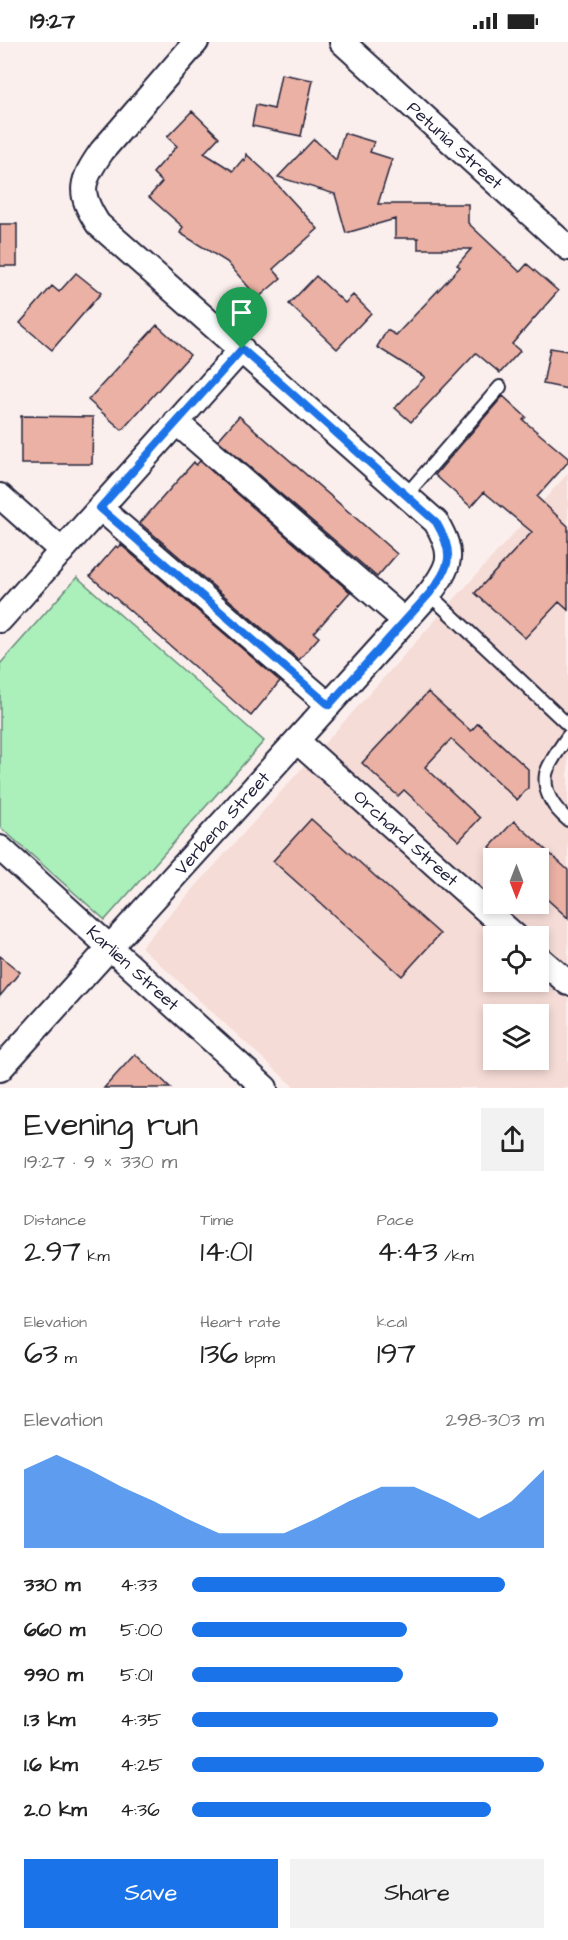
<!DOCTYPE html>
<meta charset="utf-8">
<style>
body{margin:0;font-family:"Architects Daughter",sans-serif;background:#f2f2f2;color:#222;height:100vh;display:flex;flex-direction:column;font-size:22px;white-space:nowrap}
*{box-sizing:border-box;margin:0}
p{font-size:20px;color:#767676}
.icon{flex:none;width:33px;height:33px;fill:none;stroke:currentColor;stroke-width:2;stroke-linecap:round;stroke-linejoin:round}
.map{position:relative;height:1046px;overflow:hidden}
.sheet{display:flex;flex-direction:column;background:#fff;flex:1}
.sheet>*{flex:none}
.needle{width:39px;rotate:180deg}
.buttons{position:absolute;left:483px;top:806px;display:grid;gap:12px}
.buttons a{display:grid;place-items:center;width:66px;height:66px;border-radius:0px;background:#fff;box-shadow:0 3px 9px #0003;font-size:30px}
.pin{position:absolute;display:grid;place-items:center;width:51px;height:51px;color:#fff;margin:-62px -26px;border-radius:50% 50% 50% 0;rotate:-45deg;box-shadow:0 0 6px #0007}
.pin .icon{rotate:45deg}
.round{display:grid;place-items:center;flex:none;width:63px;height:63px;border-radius:0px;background:#f2f2f2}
.head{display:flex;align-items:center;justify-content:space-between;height:102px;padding:0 24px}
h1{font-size:33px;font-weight:600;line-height:45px}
.figures{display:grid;grid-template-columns:repeat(3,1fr);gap:9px;height:102px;padding:6px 24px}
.figures div{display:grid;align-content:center}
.figures b{font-size:30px;font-weight:600}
.figures small{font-size:16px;font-weight:400}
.figures p{font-size:16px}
.chart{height:168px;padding:12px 24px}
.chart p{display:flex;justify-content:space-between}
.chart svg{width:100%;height:108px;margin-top:6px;fill:#1a73e8;opacity:.7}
.button{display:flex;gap:12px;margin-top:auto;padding:12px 24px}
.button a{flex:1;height:69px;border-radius:0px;background:#1a73e8;color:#fff;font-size:24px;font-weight:600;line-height:69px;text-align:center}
.button a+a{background:#f2f2f2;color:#222}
ul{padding:0 24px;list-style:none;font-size:20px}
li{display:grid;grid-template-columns:96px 72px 1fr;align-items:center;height:45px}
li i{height:15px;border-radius:8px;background:#1a73e8}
.status{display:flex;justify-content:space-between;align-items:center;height:42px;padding:0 30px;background:#fff;direction:ltr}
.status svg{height:16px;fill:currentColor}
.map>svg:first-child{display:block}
.built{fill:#f6dcd7;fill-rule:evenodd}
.green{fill:#abefba;stroke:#66887a;stroke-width:1.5}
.building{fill:#eab1a4;stroke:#22223b;stroke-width:1.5}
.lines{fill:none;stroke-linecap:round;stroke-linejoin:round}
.lane-casing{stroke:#22223b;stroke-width:16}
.street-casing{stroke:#22223b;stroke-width:28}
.lane{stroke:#fff;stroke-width:12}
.street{stroke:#fff;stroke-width:24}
.route-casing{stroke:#fff;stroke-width:12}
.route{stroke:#1a73e8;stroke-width:8}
.labels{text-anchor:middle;stroke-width:6;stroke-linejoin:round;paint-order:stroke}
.street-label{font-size:18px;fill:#22223b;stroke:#fff}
</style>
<div class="status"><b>19:27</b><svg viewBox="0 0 49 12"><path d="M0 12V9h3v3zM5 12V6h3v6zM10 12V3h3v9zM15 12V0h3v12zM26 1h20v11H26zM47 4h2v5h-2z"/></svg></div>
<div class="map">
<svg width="568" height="1046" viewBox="0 0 568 1046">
<rect width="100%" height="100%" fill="#fbefed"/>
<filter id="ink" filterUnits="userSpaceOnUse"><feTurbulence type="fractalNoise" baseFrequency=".0167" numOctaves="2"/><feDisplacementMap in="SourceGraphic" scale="12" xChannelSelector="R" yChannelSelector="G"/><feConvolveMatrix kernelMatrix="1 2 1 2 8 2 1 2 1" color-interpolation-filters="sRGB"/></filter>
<g filter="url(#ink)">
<!-- built -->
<path class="built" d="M 568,431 L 568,1046 L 295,1046 L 141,905 ZM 494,816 L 538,816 L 538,861 L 494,861 ZM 494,894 L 538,894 L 538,939 L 494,939 ZM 494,972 L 538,972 L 538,1017 L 494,1017 Z"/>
<!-- green -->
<path class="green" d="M 77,535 L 264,699 L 105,878 L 0,785 L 0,622 Z"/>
<!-- building -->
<path class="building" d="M 281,32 L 313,38 L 301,94 L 252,84 L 256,63 L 274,67 Z
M 192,69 L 219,95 L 204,111 L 233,129 L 243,117 L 245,119 L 246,112 L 264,128 L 318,187 L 273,227 L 281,236 L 258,256 L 227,220 L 180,191 L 183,185 L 149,155 L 162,140 L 153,131 L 177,104 L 167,95 Z
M 344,91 L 374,100 L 370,110 L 392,117 L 378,162 L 468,162 L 468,181 L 520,230 L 527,222 L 558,249 L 512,302 L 520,309 L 500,331 L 476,311 L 411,380 L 395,366 L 425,335 L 377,305 L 387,288 L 396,293 L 460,225 L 457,223 L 471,207 L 418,207 L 418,196 L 395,196 L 395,177 L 346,191 L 335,152 L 278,135 L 314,97 L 336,118 Z
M 0,182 L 17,182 L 17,224 L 0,224 Z
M 76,231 L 101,251 L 52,308 L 20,281 L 52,244 L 59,250 Z
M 316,234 L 345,261 L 353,253 L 371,271 L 337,307 L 289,262 Z
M 157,283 L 190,313 L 122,388 L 88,358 Z
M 550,306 L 568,309 L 568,347 L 543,342 Z
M 503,354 L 526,375 L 523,378 L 568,416 L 568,420 L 537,455 L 568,484 L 568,568 L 559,560 L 525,596 L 475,551 L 532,490 L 484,450 L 471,465 L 435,433 Z
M 21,374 L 93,375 L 92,422 L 21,422 Z
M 239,374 L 397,512 L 377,535 L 218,398 Z
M 200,419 L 350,550 L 314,591 L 319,595 L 299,618 L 140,481 L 194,420 L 196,423 Z
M 121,503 L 280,639 L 251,674 L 90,534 L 116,504 L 118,506 Z
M 428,650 L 471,689 L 478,681 L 528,727 L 528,746 L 517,758 L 451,697 L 425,725 L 480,776 L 459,799 L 404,748 L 398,754 L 362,721 Z
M 311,777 L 440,892 L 402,934 L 273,819 Z
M 514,779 L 568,828 L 568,876 L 538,849 L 538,816 L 502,816 L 490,805 Z
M 0,914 L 20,930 L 0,954 Z
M 135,1012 L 171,1046 L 104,1046 Z"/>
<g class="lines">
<!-- lane casing -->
<g class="lane-casing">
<path id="lane" d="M 406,453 L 500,345
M 429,552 L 568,683
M 568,694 C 562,703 548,722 546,732 C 543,751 555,767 568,778"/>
</g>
<!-- street casing -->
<g class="street-casing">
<path id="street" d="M 342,0 L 568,206
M 176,380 L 405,579
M 0,454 L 62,509
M 100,466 L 329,663
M 0,578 L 242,307
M 297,699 L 515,894
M 0,806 L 265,1046
M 538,915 L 568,941
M 0,1027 L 429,552 C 451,523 455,513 436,480 L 98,182 C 77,150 81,139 102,109 L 196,0"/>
</g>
<!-- lane -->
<use href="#lane" class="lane"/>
<!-- street -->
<use href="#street" class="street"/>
</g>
</g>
<g class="lines" filter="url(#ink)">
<!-- route casing -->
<g class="route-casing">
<path id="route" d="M 242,307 L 436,480 C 455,513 451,523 429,552 L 329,663 L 100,466 Z"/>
</g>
<!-- route -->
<use href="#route" class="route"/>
</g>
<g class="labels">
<!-- street labels -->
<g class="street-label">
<text transform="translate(455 103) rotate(42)" y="6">Petunia Street</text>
<text transform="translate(222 781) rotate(-48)" y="6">Verbena Street</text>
<text transform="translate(406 796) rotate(42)" y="6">Orchard Street</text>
<text transform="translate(133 926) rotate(42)" y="6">Karlien Street</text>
</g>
</g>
</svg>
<div class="buttons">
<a><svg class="needle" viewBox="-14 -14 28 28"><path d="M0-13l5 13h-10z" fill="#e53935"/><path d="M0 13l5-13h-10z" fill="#767676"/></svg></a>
<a><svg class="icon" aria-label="locate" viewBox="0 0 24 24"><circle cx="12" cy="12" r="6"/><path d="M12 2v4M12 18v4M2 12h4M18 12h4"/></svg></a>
<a><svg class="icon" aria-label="layers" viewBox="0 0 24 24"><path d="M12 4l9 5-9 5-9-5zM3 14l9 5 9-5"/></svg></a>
</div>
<div class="pin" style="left:242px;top:307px;background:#1e9e55"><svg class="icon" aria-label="arrive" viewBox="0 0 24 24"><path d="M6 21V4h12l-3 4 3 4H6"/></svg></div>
</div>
<section class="sheet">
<div class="head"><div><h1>Evening run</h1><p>19:27 · 9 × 330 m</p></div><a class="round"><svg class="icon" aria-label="share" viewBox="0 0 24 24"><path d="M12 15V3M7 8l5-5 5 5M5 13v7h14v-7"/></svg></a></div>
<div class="figures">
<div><p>Distance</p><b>2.97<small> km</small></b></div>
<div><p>Time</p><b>14:01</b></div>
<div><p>Pace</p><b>4:43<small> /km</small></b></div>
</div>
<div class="figures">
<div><p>Elevation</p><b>63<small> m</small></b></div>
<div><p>Heart rate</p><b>136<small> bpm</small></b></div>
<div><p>kcal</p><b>197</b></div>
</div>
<div class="chart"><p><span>Elevation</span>298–303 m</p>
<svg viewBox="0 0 160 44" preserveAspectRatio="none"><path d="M0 44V12L10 6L20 12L30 19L40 25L50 32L60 38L70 38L80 38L90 32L100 25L110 19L120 19L130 25L140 32L150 25L160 12V44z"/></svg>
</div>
<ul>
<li><b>330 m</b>4:33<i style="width:89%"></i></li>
<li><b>660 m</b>5:00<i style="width:61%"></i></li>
<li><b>990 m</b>5:01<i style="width:60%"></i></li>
<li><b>1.3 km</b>4:35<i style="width:87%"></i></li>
<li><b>1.6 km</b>4:25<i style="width:100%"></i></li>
<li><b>2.0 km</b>4:36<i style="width:85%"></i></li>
</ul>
<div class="button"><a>Save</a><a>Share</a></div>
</section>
